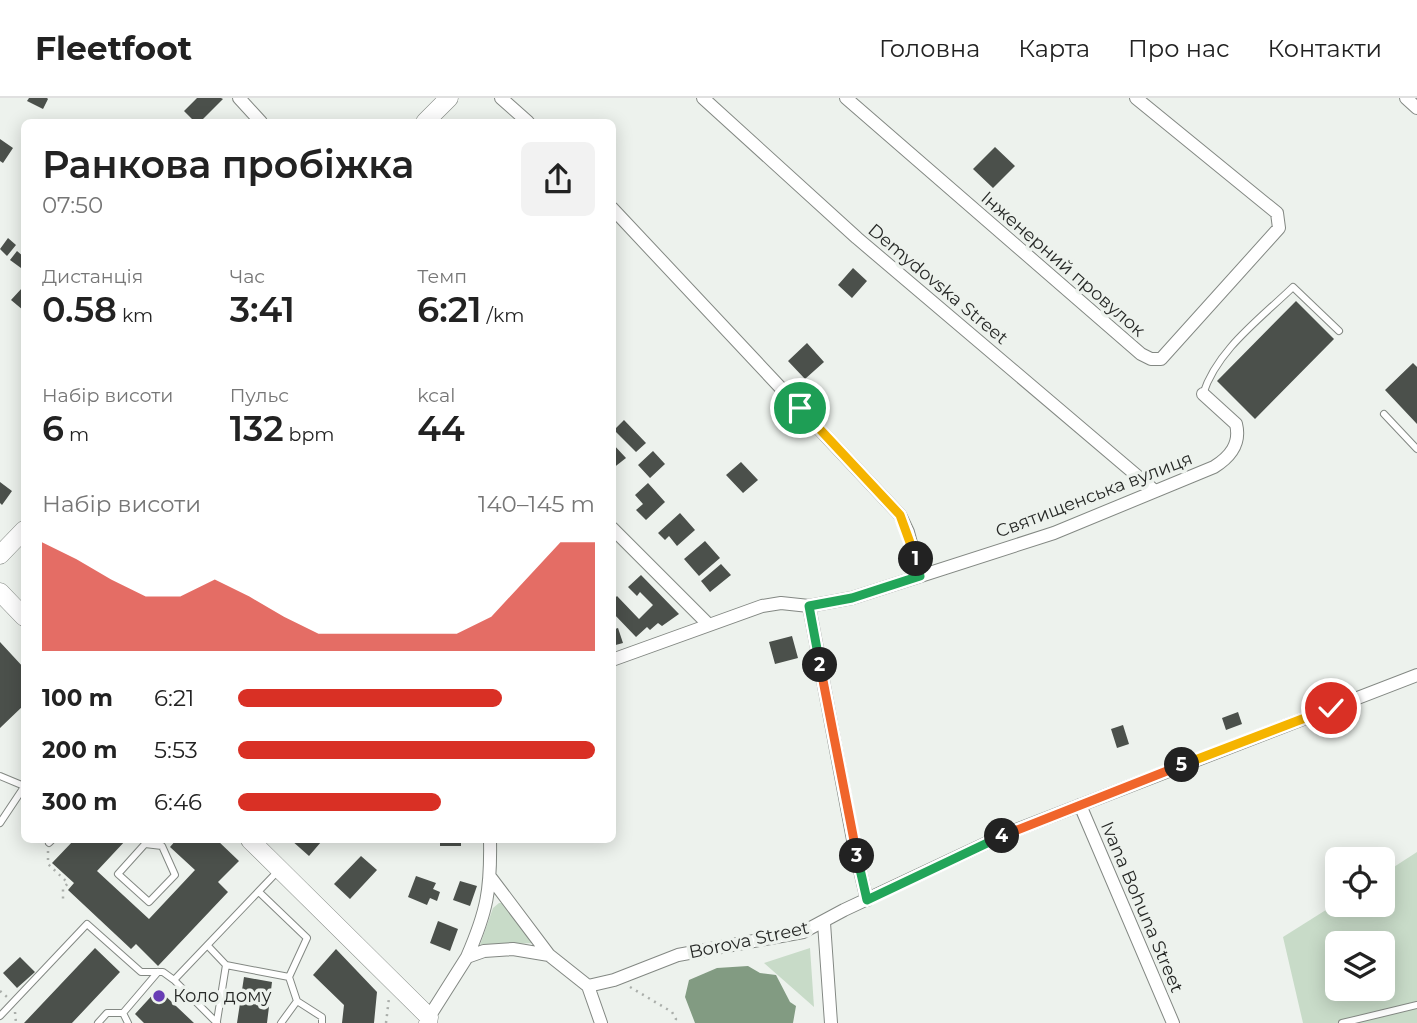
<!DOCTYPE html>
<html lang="uk">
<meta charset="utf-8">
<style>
body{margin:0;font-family:Montserrat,sans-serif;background:#f2f2f2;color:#222;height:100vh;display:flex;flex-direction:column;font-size:26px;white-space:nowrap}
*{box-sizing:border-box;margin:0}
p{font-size:23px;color:#767676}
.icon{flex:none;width:38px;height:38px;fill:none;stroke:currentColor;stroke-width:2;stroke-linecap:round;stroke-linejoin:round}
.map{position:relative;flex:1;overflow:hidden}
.drawer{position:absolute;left:21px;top:21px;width:595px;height:724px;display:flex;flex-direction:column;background:#fff;border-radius:10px;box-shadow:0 4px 18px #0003}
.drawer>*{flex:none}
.tools{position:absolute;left:1325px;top:749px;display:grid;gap:14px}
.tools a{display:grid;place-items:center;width:70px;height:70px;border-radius:10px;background:#fff;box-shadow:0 4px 18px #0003;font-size:35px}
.pin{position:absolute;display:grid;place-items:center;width:60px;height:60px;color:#fff;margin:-30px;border:4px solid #fff;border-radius:50%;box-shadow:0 2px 7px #0007}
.km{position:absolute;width:35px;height:35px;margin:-18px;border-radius:50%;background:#222;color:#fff;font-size:19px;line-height:35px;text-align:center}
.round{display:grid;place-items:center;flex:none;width:74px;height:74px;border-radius:10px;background:#f2f2f2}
.summary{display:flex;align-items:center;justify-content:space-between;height:119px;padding:0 21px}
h1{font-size:38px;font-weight:600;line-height:52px}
.metrics{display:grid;grid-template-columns:repeat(3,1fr);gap:10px;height:119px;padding:7px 21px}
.metrics div{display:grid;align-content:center}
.metrics b{font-size:35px;font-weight:600}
.metrics small{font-size:19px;font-weight:400}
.metrics p{font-size:19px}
.chart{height:196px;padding:14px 21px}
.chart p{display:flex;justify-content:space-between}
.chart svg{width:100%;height:126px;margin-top:7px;fill:#d93025;opacity:.7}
ul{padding:0 21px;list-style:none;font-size:23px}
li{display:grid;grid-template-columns:112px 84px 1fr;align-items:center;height:52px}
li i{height:18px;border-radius:9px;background:#d93025}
header{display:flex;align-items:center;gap:42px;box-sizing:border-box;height:98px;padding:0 35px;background:#fff;border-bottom:2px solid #e0e0e0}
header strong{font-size:33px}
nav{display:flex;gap:38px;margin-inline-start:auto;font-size:24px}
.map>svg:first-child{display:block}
.green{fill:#c8dbc8;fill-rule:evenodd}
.water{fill:#829b82}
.building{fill:#4b504b}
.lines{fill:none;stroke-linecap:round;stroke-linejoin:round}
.lane-casing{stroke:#838883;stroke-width:8}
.street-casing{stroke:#838883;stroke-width:14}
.secondary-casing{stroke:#838883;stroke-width:19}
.path{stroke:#aaaeaa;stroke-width:2.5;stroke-dasharray:2 5;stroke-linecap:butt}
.lane{stroke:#fff;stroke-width:6}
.street{stroke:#fff;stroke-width:12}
.secondary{stroke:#fff;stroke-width:18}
.split-1-casing{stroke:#fff;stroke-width:14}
.split-2-casing{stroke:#fff;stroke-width:14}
.split-3-casing{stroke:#fff;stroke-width:14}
.split-4-casing{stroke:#fff;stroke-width:14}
.split-5-casing{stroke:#fff;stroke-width:14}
.split-6-casing{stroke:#fff;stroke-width:14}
.split-1{stroke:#f5b400;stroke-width:9}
.split-2{stroke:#22a559;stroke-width:9}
.split-3{stroke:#f0652b;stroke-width:9}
.split-4{stroke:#22a559;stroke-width:9}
.split-5{stroke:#f0652b;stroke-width:9}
.split-6{stroke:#f5b400;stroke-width:9}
.poi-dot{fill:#683db5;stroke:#edf2ed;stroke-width:2.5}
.labels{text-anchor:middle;stroke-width:7;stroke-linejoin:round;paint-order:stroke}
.street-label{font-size:18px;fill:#272927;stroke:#edf2ed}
.poi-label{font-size:18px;fill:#272927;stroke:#edf2ed;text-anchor:start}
</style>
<header>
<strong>Fleetfoot</strong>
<nav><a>Головна</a><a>Карта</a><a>Про нас</a><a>Контакти</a></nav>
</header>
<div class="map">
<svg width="1417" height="925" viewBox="0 0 1417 925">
<rect width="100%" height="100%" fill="#edf2ed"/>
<!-- green -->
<path class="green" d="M 1417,754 L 1417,925 L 1303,925 L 1283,839 L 1337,805 L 1382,807 L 1383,776 ZM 1337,845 L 1382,845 L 1382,891 L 1337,891 Z
M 499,805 L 504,805 L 537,845 L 480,847 L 493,810 Z
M 810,850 L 814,909 L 764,865 Z"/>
<!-- water -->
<path class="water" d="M 748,868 L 760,875 L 776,877 L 790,904 L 796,908 L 793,925 L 695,925 L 685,899 L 689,882 L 717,870 Z"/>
<!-- building -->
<path class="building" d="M 29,0 L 47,0 L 48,1 L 43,11 L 27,3 Z
M 197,0 L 221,0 L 223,1 L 200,24 L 195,24 L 184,13 Z
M 0,41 L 13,50 L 3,65 L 0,63 Z
M 995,49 L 1015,68 L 993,90 L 973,71 Z
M 8,140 L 16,147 L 7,158 L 0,151 Z
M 17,153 L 24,159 L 21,170 L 10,162 Z
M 853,170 L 867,183 L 852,200 L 838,187 Z
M 22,190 L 24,192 L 24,217 L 21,214 L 23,212 L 11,202 Z
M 1296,203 L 1334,241 L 1255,321 L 1217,283 Z
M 807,245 L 824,264 L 805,281 L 788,263 Z
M 1413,265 L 1417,269 L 1417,326 L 1385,292 Z
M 624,322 L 646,345 L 636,354 L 614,332 Z
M 612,345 L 626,360 L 612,371 Z
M 653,353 L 665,366 L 650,380 L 638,367 Z
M 741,364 L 758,382 L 743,395 L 726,377 Z
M 0,384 L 12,393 L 2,407 L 0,405 Z
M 648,385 L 665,404 L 646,422 L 636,412 L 643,406 L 635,397 Z
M 680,415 L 695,432 L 677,448 L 669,438 L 665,442 L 658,435 Z
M 705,443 L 720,460 L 699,478 L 684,461 Z
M 721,466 L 731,477 L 710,494 L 701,483 Z
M 641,477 L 679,516 L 662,528 L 658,525 L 650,532 L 647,529 L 636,539 L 612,514 L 612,503 L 617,498 L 639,521 L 653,507 L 640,494 L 637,498 L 628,489 Z
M 618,530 L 623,545 L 612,548 L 612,532 Z
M 792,538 L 798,560 L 775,566 L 769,544 Z
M 0,544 L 24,570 L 24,607 L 0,630 Z
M 1238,614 L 1242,626 L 1226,632 L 1222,620 Z
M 1123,627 L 1129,646 L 1117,650 L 1111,631 Z
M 74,742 L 126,742 L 97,773 L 149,821 L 195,772 L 170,749 L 176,742 L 217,742 L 239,763 L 218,784 L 228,794 L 158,868 L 136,846 L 131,851 L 68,792 L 74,785 L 52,765 Z
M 291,742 L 318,742 L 321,744 L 309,758 Z
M 440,742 L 461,742 L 461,748 L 440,748 Z
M 361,758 L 377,772 L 350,801 L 334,786 Z
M 416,778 L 436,785 L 433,791 L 440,794 L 437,803 L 430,800 L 427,807 L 408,799 Z
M 460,783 L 477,788 L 470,808 L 453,802 Z
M 438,823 L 458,831 L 450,853 L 430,845 Z
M 95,850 L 120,874 L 72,925 L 24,925 Z
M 336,851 L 377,894 L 374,925 L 342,925 L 344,907 L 313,877 Z
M 20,859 L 35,874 L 17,890 L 3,875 Z
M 244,879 L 272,884 L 267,925 L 237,925 Z
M 158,891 L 194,925 L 144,925 L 135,916 Z"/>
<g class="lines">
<!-- lane casing -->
<g class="lane-casing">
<path id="lane" d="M 1203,296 C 1217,252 1260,221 1293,189 L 1339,233
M 1384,316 L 1417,351
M 0,678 L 24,688
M 0,725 L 24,689
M 49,745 L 52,742
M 145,746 L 162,748 L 175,777 L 149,804 L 118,776 Z
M 208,848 L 226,867 L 289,879 L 307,840 L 259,794
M 289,879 L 297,903 L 322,919 L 322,925
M 174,882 L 217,925
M 123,915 L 128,925
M 0,918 L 87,826 L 141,874 L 163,874 L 174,882 L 278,773
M 217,923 L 226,867
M 98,925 L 107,915 L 123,915 L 158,874
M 281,925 L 297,903
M 1342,925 L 1417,907"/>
</g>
<!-- street casing -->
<g class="street-casing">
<path id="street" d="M 239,0 L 261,24
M 501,0 L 528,24
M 703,0 L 857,140 L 1155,393
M 846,0 L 1141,256 L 1151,261 L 1161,261 L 1279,130 L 1277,115 L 1136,0
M 1406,0 L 1417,10
M 612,110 L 900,417 L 908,434 L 920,478
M 612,430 L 708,526
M 809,508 L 854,747 L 867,802
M 612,562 L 762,508 L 781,505 L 809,508 L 852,500 L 1054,435 L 1214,369 C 1230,359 1241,346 1236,326 L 1203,296
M 1080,707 L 1173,925
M 491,780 L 549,857
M 824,825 L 831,925
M 467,859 C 487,813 491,792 490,742
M 588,888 L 601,925
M 429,919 L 467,859 L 484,853 L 513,851 L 549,857 L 588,888 L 614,882 L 678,857 L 803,834 L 844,812 L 1008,735 L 1417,577"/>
</g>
<!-- secondary casing -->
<g class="secondary-casing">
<path id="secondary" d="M 425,24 L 449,0
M 0,457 L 24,432
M 0,494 L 24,519
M 250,742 L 429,919 L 428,925"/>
</g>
<!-- path -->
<path class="path" d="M 48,753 L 48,766 L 68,785 L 63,791 L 63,803
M 630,889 L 672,914 L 676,921 L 674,925
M 0,893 L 7,899
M 15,914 L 16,925
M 386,925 L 389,900"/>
<!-- lane -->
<use href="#lane" class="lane"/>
<!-- street -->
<use href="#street" class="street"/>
<!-- secondary -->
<use href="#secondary" class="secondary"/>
</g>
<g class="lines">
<!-- split-1 casing -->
<g class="split-1-casing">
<path id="split-1" d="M 800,310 L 900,417 L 916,461"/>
</g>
<!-- split-2 casing -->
<g class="split-2-casing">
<path id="split-2" d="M 820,567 L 809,508 L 852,500 L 920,478 L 916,461"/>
</g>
<!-- split-3 casing -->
<g class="split-3-casing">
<path id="split-3" d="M 820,567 L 857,758"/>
</g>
<!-- split-4 casing -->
<g class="split-4-casing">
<path id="split-4" d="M 857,758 L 867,802 L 1002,738"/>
</g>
<!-- split-5 casing -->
<g class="split-5-casing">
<path id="split-5" d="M 1002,738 L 1182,667"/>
</g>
<!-- split-6 casing -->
<g class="split-6-casing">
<path id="split-6" d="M 1182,667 L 1331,610"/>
</g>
<!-- split-1 -->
<use href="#split-1" class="split-1"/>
<!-- split-2 -->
<use href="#split-2" class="split-2"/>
<!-- split-3 -->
<use href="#split-3" class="split-3"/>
<!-- split-4 -->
<use href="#split-4" class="split-4"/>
<!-- split-5 -->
<use href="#split-5" class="split-5"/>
<!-- split-6 -->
<use href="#split-6" class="split-6"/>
</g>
<!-- markers -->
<circle class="poi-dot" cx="159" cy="898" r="7"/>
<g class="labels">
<!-- street labels -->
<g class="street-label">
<text transform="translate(1063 166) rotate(41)" y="6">Інженерний провулок</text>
<text transform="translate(938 186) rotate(40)" y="6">Demydovska Street</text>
<text transform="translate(1094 397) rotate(-21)" y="6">Святищенська вулиця</text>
<text transform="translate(1142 809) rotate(67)" y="6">Ivana Bohuna Street</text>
<text transform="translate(749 842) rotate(-12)" y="6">Borova Street</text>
</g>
<!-- poi labels -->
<g class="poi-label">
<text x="173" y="904">Коло дому</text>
</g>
</g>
</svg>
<div class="tools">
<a><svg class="icon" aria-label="locate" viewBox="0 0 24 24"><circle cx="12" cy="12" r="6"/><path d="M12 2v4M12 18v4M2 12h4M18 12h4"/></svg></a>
<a><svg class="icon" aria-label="layers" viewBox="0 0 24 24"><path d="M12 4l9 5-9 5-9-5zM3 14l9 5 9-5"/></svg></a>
</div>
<div class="pin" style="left:800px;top:310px;background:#1e9e55"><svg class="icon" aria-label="arrive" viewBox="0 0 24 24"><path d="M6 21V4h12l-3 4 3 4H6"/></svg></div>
<div class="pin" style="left:1331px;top:610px;background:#d93025"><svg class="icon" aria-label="check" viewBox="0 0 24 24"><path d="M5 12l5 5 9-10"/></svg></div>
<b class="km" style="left:916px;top:461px">1</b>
<b class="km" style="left:820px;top:567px">2</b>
<b class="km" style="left:857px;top:758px">3</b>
<b class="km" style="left:1002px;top:738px">4</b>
<b class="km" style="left:1182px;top:667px">5</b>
<section class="drawer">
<div class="summary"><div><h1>Ранкова пробіжка</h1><p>07:50</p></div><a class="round"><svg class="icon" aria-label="share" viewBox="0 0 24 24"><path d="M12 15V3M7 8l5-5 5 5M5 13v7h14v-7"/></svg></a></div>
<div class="metrics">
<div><p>Дистанція</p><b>0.58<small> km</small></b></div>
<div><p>Час</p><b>3:41</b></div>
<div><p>Темп</p><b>6:21<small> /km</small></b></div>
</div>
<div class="metrics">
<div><p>Набір висоти</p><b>6<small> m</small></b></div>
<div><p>Пульс</p><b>132<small> bpm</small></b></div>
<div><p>kcal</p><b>44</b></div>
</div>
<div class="chart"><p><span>Набір висоти</span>140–145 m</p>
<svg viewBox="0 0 160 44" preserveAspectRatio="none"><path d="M0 44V6L10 12L20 19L30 25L40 25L50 19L60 25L70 32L80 38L90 38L100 38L110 38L120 38L130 32L140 19L150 6L160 6V44z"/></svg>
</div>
<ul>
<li><b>100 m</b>6:21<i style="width:74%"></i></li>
<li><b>200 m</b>5:53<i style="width:100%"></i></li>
<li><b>300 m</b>6:46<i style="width:57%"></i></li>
</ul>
</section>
</div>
